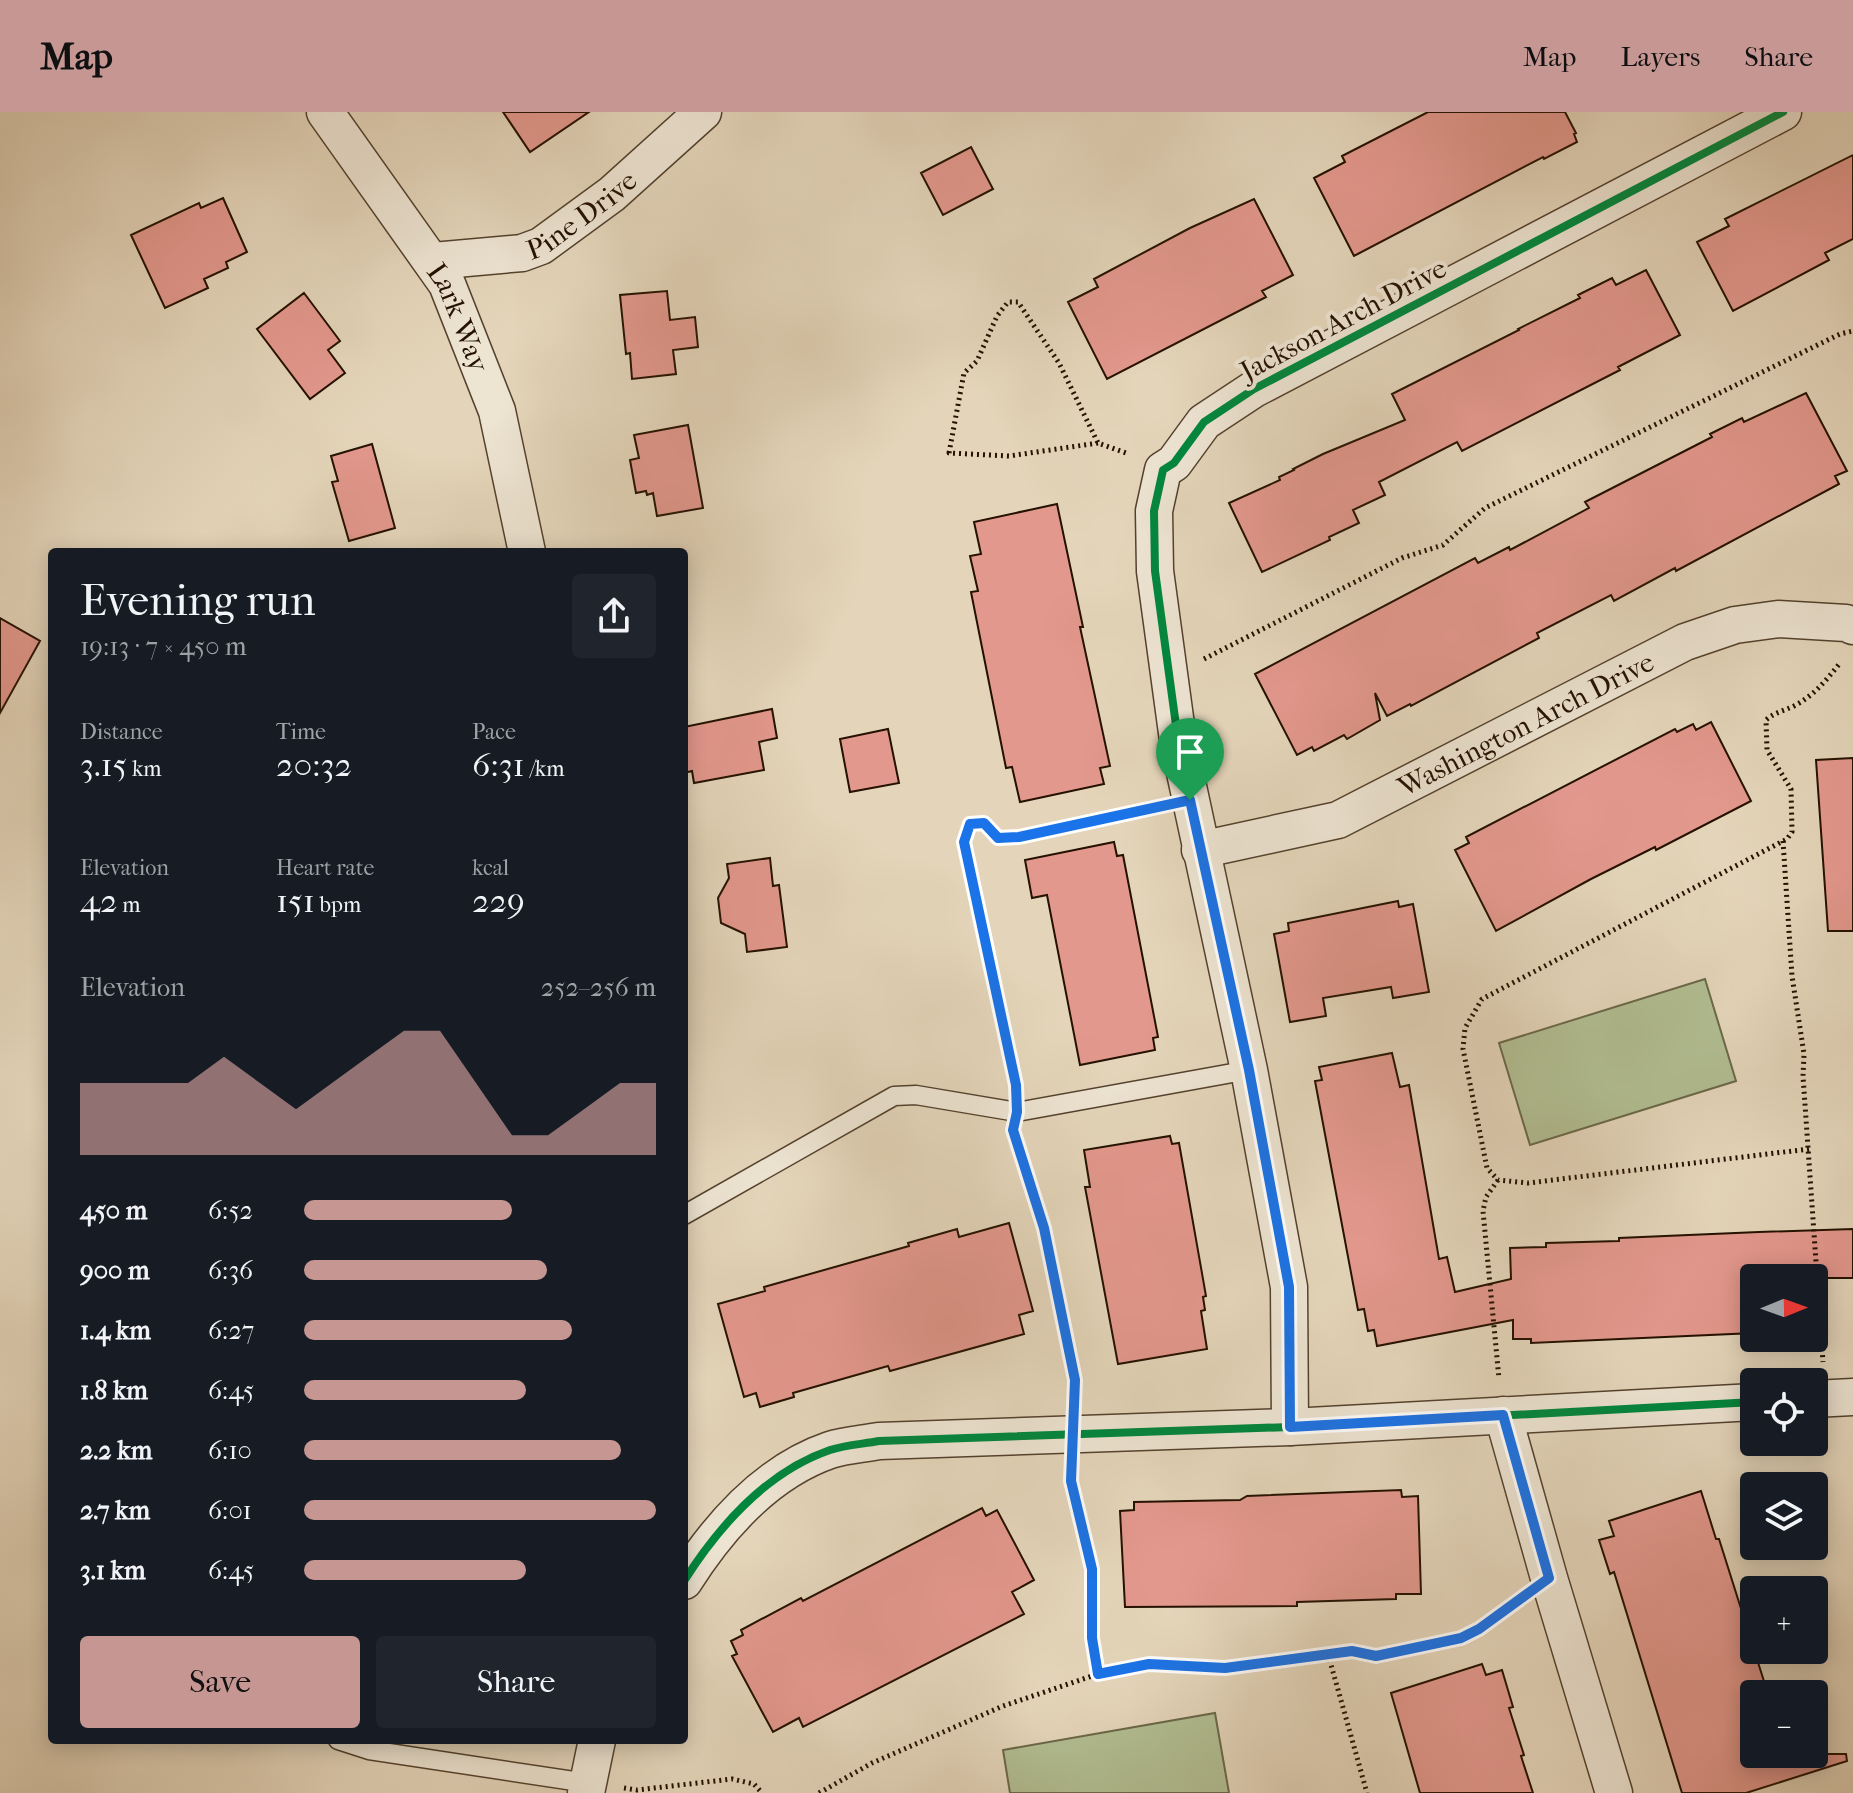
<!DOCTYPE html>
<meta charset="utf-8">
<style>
body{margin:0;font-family:"IM FELL French Canon",serif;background:#20242c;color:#f1f3f6;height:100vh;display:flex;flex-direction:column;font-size:30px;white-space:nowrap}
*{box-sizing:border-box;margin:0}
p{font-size:26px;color:#9ea1a6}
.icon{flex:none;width:44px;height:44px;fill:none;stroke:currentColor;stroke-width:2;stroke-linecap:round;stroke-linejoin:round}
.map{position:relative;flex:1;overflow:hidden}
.details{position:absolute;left:48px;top:436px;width:640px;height:1196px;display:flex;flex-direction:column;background:#171b24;border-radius:8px;box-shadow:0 4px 20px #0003}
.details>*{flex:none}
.needle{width:52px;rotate:89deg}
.buttons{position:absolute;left:1740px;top:1152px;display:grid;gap:16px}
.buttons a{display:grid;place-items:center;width:88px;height:88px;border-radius:8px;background:#171b24;box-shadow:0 4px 20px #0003;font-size:40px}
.pin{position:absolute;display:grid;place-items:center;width:68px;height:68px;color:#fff;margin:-82px -34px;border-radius:50% 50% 50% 0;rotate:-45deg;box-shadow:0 0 8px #0007}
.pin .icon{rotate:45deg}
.round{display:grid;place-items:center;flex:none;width:84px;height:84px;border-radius:8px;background:#20242c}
.head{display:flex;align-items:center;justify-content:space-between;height:136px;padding:0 32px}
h1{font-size:44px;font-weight:600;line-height:60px}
.figures{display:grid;grid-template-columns:repeat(3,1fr);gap:12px;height:136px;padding:8px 32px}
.figures div{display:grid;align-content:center}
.figures b{font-size:34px;font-weight:600}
.figures small{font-size:22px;font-weight:400}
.figures p{font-size:22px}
.chart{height:224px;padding:16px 32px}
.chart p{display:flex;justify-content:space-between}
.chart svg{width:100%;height:144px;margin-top:8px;fill:#c59692;opacity:.7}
.button{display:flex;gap:16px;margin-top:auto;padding:16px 32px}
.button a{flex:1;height:92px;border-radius:8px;background:#c59692;color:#111;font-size:32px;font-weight:600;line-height:92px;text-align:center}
.button a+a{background:#20242c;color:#f1f3f6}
ul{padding:0 32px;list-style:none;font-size:26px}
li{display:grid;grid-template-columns:128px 96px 1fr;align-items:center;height:60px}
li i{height:20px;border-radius:10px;background:#c59692}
header{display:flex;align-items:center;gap:48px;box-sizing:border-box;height:112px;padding:0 40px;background:#c59692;color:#111}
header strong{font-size:38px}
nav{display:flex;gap:44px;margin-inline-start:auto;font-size:28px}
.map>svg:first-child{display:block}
.green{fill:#b1be92;stroke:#6a6849;stroke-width:2}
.building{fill:#e3988d;stroke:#241100;stroke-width:2}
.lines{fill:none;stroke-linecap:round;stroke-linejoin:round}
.lane-casing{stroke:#54422e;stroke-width:21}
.street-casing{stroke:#54422e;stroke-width:39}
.path{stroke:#241100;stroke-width:5;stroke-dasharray:2 4;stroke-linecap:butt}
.lane{stroke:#ede4d2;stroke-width:18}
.street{stroke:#ede4d2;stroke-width:36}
.cycleway-casing{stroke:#ede4d2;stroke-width:13}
.cycleway{stroke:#00873e;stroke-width:8}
.route-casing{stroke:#fff;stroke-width:16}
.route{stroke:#1a73e8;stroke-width:10}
.labels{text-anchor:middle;stroke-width:8;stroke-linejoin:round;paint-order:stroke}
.street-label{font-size:28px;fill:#241100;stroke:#ede4d2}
</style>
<header>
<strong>Map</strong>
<nav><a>Map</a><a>Layers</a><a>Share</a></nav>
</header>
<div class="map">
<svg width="1853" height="1681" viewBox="0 0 1853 1681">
<rect width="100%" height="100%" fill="#e4d5ba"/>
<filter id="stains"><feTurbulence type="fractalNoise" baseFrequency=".0025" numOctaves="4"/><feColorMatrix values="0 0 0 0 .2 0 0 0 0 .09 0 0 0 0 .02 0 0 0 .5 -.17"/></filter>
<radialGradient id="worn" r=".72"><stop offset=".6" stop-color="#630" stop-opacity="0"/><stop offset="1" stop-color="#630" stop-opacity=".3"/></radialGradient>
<!-- green -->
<path class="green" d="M 1705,867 L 1736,969 L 1530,1033 L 1499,931 Z
M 1215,1601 L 1229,1681 L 1010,1681 L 1003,1638 Z"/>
<!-- building -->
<path class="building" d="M 503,0 L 589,0 L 530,40 Z
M 1428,0 L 1565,0 L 1576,21 L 1574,22 L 1577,30 L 1544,47 L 1543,45 L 1354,144 L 1314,66 L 1345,50 L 1342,44 Z
M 971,35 L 993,77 L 943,103 L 921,61 Z
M 1853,43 L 1853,127 L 1825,141 L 1829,148 L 1733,199 L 1697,130 L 1729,114 L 1725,107 Z
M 223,86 L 247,140 L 226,150 L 228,156 L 204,167 L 208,176 L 165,196 L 131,123 L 199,91 L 201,96 Z
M 1254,87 L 1293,163 L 1262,179 L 1266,185 L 1107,267 L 1068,190 L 1098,175 L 1094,167 L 1190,116 Z
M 1646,158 L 1680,223 L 1618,255 L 1620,258 L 1462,339 L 1457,330 L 1379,370 L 1385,383 L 1353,398 L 1359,411 L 1329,425 L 1330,428 L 1262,460 L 1229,391 L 1280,368 L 1279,365 L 1294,358 L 1293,357 L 1323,342 L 1405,308 L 1392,282 L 1519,218 L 1518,217 L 1580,186 L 1578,183 L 1612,166 L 1616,173 Z
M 667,179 L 670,208 L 695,205 L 698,235 L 673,238 L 676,262 L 632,267 L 630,241 L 626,242 L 620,183 Z
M 304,181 L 340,229 L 328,238 L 345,261 L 310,287 L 257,217 Z
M 1806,281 L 1847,359 L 1835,364 L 1839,372 L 1676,459 L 1675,456 L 1614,489 L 1611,483 L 1537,521 L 1539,526 L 1411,594 L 1410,592 L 1387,604 L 1375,581 L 1380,608 L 1347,627 L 1344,623 L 1314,639 L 1312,635 L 1297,643 L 1255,562 L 1475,446 L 1478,451 L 1509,435 L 1510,438 L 1589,396 L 1585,390 L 1712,325 L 1710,322 L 1742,306 L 1744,310 Z
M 688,313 L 703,396 L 657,404 L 653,381 L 647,383 L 646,379 L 636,381 L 630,348 L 639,346 L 634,323 Z
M 372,332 L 395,416 L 349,429 L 332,370 L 338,369 L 331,344 Z
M 1057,392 L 1083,515 L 1080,515 L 1110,654 L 1100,656 L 1104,672 L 1020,690 L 1012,655 L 1006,656 L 971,480 L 978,479 L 970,444 L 981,442 L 974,410 Z
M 0,506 L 40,529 L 0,601 Z
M 772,597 L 777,626 L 759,630 L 764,658 L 694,671 L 692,659 L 684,661 L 684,615 Z
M 1711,610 L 1751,689 L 1656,738 L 1655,735 L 1591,767 L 1496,819 L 1455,738 L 1469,731 L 1466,725 L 1675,617 L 1677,620 L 1693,612 L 1696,618 Z
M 888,617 L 899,671 L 850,680 L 840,627 Z
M 1853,646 L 1853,819 L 1828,819 L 1816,648 Z
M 1114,730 L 1117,744 L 1123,743 L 1158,925 L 1153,926 L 1155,938 L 1080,953 L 1047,783 L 1032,786 L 1025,748 Z
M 770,746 L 773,774 L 779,773 L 787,835 L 747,840 L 745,822 L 721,811 L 718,786 L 729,766 L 727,752 Z
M 1398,789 L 1399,795 L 1413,792 L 1429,880 L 1393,886 L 1391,875 L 1323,886 L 1326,904 L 1290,910 L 1274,822 L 1289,819 L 1288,811 Z
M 1392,941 L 1400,975 L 1409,973 L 1439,1147 L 1447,1145 L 1455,1180 L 1511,1167 L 1510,1136 L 1546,1135 L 1546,1131 L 1619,1129 L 1619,1126 L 1759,1120 L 1853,1117 L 1853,1166 L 1754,1166 L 1754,1221 L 1531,1231 L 1531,1227 L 1513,1227 L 1513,1208 L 1377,1234 L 1374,1218 L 1368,1219 L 1364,1197 L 1358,1198 L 1315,969 L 1322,968 L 1319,955 Z
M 1170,1024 L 1172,1032 L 1179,1031 L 1206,1184 L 1203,1185 L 1205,1198 L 1201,1199 L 1207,1237 L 1118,1252 L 1085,1075 L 1090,1075 L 1084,1038 Z
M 1009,1111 L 1033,1199 L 1019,1203 L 1024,1222 L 890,1259 L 888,1254 L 793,1281 L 794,1285 L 760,1295 L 756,1281 L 744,1285 L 718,1192 L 765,1179 L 764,1175 L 909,1134 L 908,1131 L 957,1117 L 959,1125 Z
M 1401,1378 L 1402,1385 L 1418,1384 L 1421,1482 L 1396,1482 L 1396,1487 L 1297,1490 L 1297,1494 L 1125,1495 L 1120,1399 L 1134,1398 L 1134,1390 L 1240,1388 L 1247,1384 Z
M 1701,1379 L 1716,1427 L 1719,1427 L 1768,1582 L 1754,1582 L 1754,1642 L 1846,1642 L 1847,1649 L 1746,1681 L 1682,1681 L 1614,1460 L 1610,1462 L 1599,1428 L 1614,1424 L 1609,1409 Z
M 982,1396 L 986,1404 L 997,1398 L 1034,1468 L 1012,1480 L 1024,1502 L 803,1615 L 799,1606 L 773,1620 L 732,1544 L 737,1542 L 731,1529 L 743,1523 L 741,1518 L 801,1486 L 803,1489 Z
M 1482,1552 L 1486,1563 L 1502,1558 L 1513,1595 L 1509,1596 L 1524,1643 L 1521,1644 L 1533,1681 L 1420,1681 L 1391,1581 Z"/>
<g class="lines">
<!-- lane casing -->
<g class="lane-casing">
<path id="lane" d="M 684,1103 L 894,984 L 916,983 L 1017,1000 L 1249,958
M 338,1628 L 369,1638 L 587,1671"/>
</g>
<!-- street casing -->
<g class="street-casing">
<g id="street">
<path id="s1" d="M 325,0 L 447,172 L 497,299 L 527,440"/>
<path id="s2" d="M 433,149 L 522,141 L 541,134 L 612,82 L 703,0"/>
<path id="s3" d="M 1200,738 L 1338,708 L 1685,530 L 1735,513 L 1778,507 L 1846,511 L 1853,514"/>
<path d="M 1814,1287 L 1853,1285"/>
<path d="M 1503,1303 L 1549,1466 L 1614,1681"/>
<path d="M 1290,1315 L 1289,1175 L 1249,958 L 1178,628 L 1155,459 L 1154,399 L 1163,358 L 1174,351 L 1204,310 L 1254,277 L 1783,0"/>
<path d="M 684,1469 C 719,1414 766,1360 830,1338 C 845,1333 863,1332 879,1329 L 1290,1315 L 1754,1290"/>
<path d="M 586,1681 L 597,1628"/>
</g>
</g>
<!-- path -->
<path class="path" d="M 1098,331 L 1009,344 L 949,341 L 964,261 L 977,249 L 997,204 L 1008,190 L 1018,190 L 1059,251 L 1098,331 L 1129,342
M 1204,547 L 1402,446 L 1443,433 L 1485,396 L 1840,222 L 1853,219
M 1783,729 L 1792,864 L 1804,942 L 1803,964 L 1823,1250
M 1016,973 L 964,730 L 965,722 L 970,712 L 984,711 L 998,726 L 1019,725 L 1154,696
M 1015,1026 L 1044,1116 L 1075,1268 L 1075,1285
M 1809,1037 L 1528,1071 L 1498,1068 L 1487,1056 L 1463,937 L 1465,916 L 1482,887 L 1787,727 L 1792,720 L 1791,677 L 1767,638 L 1766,608 C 1775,600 1784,599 1794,594 C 1815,583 1827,567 1841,550
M 1498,1068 L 1486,1085 L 1483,1099 L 1499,1267
M 1072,1359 L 1076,1394 L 1092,1457 L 1092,1526 L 1098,1562
M 1328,1542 L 1367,1681
M 624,1676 L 637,1678 L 732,1667 L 754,1672 L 762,1681
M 819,1681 L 872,1651 L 1003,1594 L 1098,1562 L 1149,1552 L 1225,1556 L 1352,1539 L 1376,1544 L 1461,1526 L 1479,1517 L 1519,1488"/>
<!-- lane -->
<use href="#lane" class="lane"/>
<!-- street -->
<use href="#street" class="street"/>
<!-- cycleway casing -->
<g class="cycleway-casing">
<path id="cycleway" d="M 1290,1315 L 1289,1175 L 1249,958 L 1178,628 L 1155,459 L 1154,399 L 1163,358 L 1174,351 L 1204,310 L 1254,277 L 1783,0
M 684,1469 C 719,1414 766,1360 830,1338 C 845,1333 863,1332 879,1329 L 1290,1315 L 1754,1290"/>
</g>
<!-- cycleway -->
<use href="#cycleway" class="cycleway"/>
</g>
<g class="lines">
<!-- route casing -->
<g class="route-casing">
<path id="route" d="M 1190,688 L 1249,958 L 1289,1175 L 1290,1315 L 1503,1303 L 1549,1466 L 1479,1517 L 1461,1526 L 1433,1532 L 1376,1544 L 1352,1539 L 1225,1556 L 1149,1552 L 1098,1562 L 1092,1526 L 1092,1457 L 1071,1369 L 1075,1268 L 1044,1116 L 1013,1018 L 1017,1000 L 1016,973 L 964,730 L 970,712 L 984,711 L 998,726 L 1019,725 Z"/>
</g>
<!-- route -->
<use href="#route" class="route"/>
</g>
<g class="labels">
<!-- street labels -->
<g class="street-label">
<text dy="10" stroke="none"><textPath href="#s2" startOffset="160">Pine Drive</textPath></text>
<text dy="10" stroke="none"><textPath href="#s1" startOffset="246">Lark Way</textPath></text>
<text transform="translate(1343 207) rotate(-28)" y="10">Jackson Arch Drive</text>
<text dy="10" stroke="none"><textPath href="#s3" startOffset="352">Washington Arch Drive</textPath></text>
</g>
</g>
<rect width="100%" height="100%" filter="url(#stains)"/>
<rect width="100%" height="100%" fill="url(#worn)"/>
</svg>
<div class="buttons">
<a><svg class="needle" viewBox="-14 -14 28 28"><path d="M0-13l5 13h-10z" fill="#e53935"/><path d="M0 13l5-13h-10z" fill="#9ea1a6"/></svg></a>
<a><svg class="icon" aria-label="locate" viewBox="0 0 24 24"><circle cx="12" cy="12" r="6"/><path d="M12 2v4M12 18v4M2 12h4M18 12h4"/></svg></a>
<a><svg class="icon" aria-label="layers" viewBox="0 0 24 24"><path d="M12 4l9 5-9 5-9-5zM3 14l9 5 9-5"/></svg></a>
<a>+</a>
<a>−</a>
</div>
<div class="pin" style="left:1190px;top:688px;background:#1e9e55"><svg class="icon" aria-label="arrive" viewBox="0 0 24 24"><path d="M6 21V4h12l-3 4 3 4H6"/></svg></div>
<section class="details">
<div class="head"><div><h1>Evening run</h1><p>19:13 · 7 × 450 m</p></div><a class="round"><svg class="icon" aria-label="share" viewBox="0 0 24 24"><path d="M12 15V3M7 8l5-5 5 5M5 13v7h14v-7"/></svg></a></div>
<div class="figures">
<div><p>Distance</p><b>3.15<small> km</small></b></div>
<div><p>Time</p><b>20:32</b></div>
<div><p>Pace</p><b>6:31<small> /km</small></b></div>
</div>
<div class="figures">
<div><p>Elevation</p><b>42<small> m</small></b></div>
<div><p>Heart rate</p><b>151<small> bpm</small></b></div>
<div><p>kcal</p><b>229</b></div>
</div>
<div class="chart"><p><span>Elevation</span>252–256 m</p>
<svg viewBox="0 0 160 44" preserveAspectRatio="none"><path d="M0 44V22L10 22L20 22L30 22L40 14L50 22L60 30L70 22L80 14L90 6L100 6L110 22L120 38L130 38L140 30L150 22L160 22V44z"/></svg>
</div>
<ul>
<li><b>450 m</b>6:52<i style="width:59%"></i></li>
<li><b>900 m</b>6:36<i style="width:69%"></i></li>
<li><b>1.4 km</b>6:27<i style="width:76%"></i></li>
<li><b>1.8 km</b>6:45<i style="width:63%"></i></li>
<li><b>2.2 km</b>6:10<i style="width:90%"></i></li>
<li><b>2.7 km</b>6:01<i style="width:100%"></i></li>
<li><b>3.1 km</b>6:45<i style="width:63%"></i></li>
</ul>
<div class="button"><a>Save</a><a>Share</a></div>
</section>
</div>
